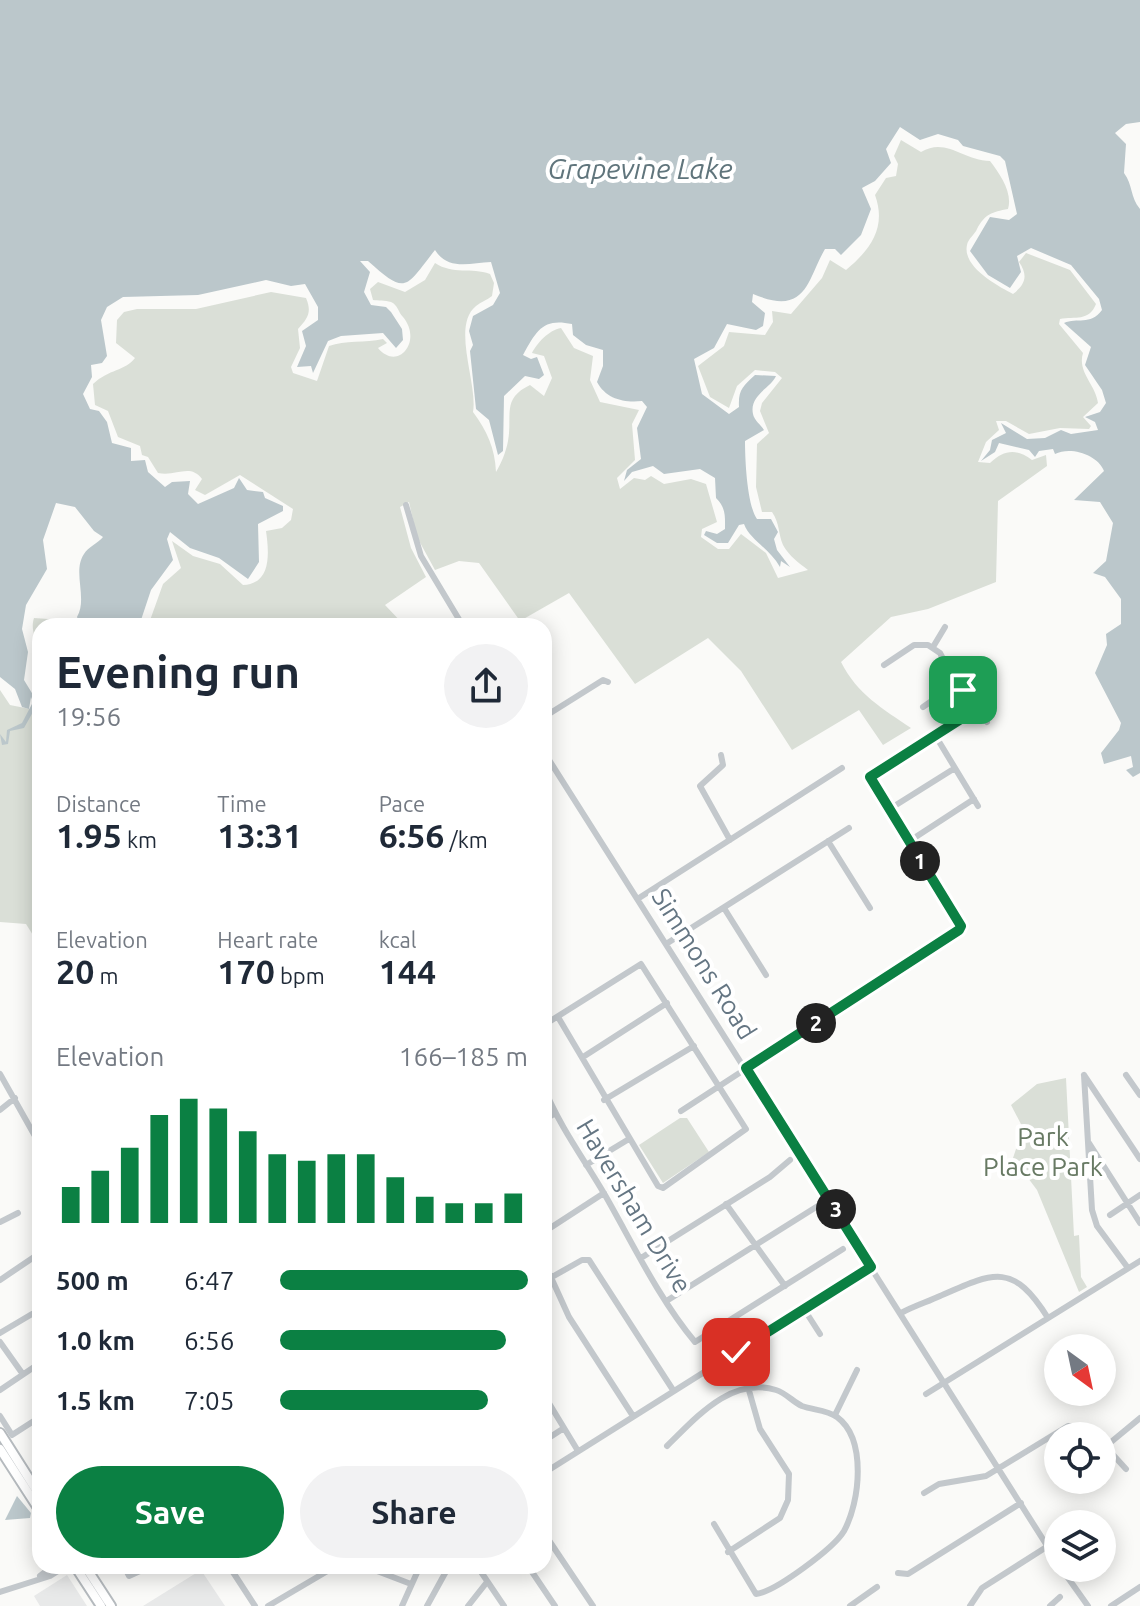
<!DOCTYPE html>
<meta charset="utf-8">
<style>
body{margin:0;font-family:Ubuntu,sans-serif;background:#f2f2f3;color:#1f2937;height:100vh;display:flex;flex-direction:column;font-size:30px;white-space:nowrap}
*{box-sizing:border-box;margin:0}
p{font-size:26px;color:#747a83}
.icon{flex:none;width:44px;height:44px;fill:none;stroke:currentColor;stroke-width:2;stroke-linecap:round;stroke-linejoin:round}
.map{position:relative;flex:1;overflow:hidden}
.sheet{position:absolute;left:32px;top:618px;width:520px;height:956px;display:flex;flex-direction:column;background:#fff;border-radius:24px;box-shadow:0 4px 20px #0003}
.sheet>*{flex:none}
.needle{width:52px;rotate:147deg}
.fabs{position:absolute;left:1044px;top:1334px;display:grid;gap:16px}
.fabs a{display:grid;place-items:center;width:72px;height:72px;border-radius:50%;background:#fff;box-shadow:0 4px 20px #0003;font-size:40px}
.pin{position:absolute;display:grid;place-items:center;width:68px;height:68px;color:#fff;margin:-34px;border-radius:16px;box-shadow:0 4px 12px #0006}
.km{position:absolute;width:40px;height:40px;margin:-20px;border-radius:50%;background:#222;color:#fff;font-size:22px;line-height:40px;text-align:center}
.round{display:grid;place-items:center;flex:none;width:84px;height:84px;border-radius:42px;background:#f2f2f3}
.overview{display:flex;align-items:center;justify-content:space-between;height:136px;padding:0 24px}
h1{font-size:44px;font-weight:700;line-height:60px}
.stats{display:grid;grid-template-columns:repeat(3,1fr);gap:12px;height:136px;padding:8px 24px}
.stats div{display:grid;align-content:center}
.stats b{font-size:34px;font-weight:700}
.stats small{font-size:22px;font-weight:400}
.stats p{font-size:22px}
.chart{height:224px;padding:16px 24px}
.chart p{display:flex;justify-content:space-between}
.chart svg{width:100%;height:144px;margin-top:8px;stroke:#0b8043;stroke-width:6}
.button{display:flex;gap:16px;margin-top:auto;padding:16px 24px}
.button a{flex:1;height:92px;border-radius:48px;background:#0b8043;color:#fff;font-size:32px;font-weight:700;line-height:92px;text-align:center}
.button a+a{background:#f2f2f3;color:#1f2937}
ul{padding:0 24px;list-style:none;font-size:26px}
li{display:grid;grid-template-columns:128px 96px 1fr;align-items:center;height:60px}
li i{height:20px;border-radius:10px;background:#0b8043}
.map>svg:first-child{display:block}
.built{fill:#e8e9e9}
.green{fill:#dadfd7}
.water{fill:#bbc7cb}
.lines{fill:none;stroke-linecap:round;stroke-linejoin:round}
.major-casing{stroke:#b5babe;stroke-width:12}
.minor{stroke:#c3c8cc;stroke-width:6}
.major{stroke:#fff;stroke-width:8}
.route-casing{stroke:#fff;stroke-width:16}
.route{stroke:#0b8043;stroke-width:10}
.labels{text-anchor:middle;stroke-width:8;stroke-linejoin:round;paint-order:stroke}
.street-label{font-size:26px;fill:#657683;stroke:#fff}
.park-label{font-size:26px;fill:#687a64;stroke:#fff}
.water-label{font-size:28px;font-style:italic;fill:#60757c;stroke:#fff}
</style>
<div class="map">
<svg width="1140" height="1606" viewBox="0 0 1140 1606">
<rect width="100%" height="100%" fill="#fafaf8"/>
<!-- built -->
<path class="built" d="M 201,1570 L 225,1606 L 143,1606 Z
M 67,1575 L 87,1606 L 40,1606 L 34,1596 Z"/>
<!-- green -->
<path class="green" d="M 901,140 L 921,152 C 946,137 962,160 990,161 C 1000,174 1013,193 1008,209 C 992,212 985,214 977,229 C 975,234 968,239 967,245 C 962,267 998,286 1013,294 C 1026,284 1028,275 1019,262 L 1026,253 L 1070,270 L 1096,304 C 1089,322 1075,316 1060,319 L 1059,324 L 1083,353 C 1077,372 1096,385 1098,403 L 1083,417 L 1091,426 L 1089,429 L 1060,428 L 1029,434 L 1006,421 L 996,421 L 999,430 L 986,442 L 978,462 L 990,463 C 1004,450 1016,448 1032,460 L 1046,455 L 1047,466 L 998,501 L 996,582 L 928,609 L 891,617 L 841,662 C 857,694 883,709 911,728 L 883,745 L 859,710 L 792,750 L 741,671 L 708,638 L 635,684 L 569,593 L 520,621 L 479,563 L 459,561 L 435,570 L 417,537 L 409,502 L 400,507 L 411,548 L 426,577 L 385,605 L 405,626 L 148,626 L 163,584 L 181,568 L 172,541 L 193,556 L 220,564 L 243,585 C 272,584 269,552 266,531 L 282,528 L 291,520 L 293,509 L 240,475 L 205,495 L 195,490 L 202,479 C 190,463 176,477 158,473 L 148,457 L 142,455 L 140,446 L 118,437 L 108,411 L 95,405 L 93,384 C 109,369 125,371 135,358 L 116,343 L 117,320 L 124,312 L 137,309 L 196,309 L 271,292 L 306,298 C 312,312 308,318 298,329 L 300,348 L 291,367 L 293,373 L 317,381 L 329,346 C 345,340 365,343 383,339 L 387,343 L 378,348 C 398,372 423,341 403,317 C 398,312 398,305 391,302 C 385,300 378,301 373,300 L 370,289 L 378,282 L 405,292 L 425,280 L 435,263 C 453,275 471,267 490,274 L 494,283 L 492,296 C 487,300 481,302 476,306 C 451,326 478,384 473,412 C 487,431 495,448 496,472 C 501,464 506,452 508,441 C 513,415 501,399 530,385 L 544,396 L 552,378 L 544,356 L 532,353 C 537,343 549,330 561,328 L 574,348 L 593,356 L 590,380 L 600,402 L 639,410 L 632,424 L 635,460 L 617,478 L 620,489 L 634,478 L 645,480 L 651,476 L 664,484 L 691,479 L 706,484 L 717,522 L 702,529 L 701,537 L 718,549 L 729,549 L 741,534 L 766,553 L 778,578 L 808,570 C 799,563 789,556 783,545 C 778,533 780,524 772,512 L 762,512 L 756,487 L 757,444 L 769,433 L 760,411 L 762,403 L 782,378 L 775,372 L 755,370 L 737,386 L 729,408 L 710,397 L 698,366 L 724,346 L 729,332 L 765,335 L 773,322 L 772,311 L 791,314 L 822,278 L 830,260 L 846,270 C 870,250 887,228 875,195 L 886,178 L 896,176 L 898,164 L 894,156 Z
M 34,618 L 76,621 L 77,626 L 40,626 L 40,696 C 29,674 36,672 36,651 C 37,638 30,630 34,618 Z
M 0,690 L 10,705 L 40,711 L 40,938 L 36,940 L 26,924 L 0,922 Z
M 1066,1078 L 1074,1236 L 1079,1235 L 1081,1277 L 1087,1287 L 1079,1292 L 1037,1190 L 1013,1158 L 1023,1128 L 1011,1105 L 1037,1084 Z
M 680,1118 L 687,1118 L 709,1152 L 663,1183 L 639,1145 Z"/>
<!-- water -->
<path class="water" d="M 0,0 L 1140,0 L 1140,122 L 1126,124 L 1115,133 L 1126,144 L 1124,173 C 1133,185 1130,197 1140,209 L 1140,773 L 1133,777 L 1126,770 L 1133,767 L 1131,756 L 1104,764 L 1101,753 L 1119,730 L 1121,723 L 1095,673 L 1107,645 L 1106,634 L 1121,624 L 1121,599 L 1105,577 L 1093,573 L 1106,561 L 1113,523 L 1100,502 L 1074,500 L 1104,471 C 1098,455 1071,446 1055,454 L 1053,449 L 1039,451 L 1035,457 L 1029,450 L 999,443 L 995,452 L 981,461 L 990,450 L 992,440 L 1006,433 L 1001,423 L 1027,439 L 1045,438 L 1061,430 L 1071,434 L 1098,430 L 1095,422 L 1085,417 L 1100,412 L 1106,403 L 1102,390 L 1085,365 L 1091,347 L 1064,323 C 1077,317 1090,326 1102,310 L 1099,299 L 1071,265 L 1031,248 L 1017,256 L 1021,272 L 1010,288 L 988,275 L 970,251 L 990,217 L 1009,220 L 1017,214 L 1005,161 L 1000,156 L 963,146 L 958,140 L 938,134 L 920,140 L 900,127 L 886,149 L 891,163 L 875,181 L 862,188 L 871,209 L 861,235 L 841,255 L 835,249 L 825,249 C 807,280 807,317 753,294 L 752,302 L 765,313 L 763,326 L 756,330 L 727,324 L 714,348 L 694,359 L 702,394 L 729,414 L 739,407 C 738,390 743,386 755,375 L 776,376 C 771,388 749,395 753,414 C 754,420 761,425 764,430 L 745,441 C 745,459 747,505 757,519 L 771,519 L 778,532 L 774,539 L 777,550 L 790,567 L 781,561 L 780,567 C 769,548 750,540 744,524 L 739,525 L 728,543 L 717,543 L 704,535 L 706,531 L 717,534 L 725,529 C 725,516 726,508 716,498 L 715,478 L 700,469 L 664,474 L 653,466 L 632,472 L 624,481 L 627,470 L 641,459 L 637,428 L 647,407 L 642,401 C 624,403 606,399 597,382 L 603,366 L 603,350 L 586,345 L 573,335 L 572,324 C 544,318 537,329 523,355 L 531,359 L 537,357 L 544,375 L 539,379 L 525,376 L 504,396 L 503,451 L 498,455 L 489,420 L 476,409 L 470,351 L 473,345 L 469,331 L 473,316 L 493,305 L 500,293 L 491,262 C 470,263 448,271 435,250 C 405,288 407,296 368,261 L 360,261 L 370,272 L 364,292 L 371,305 L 386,307 L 391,312 L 402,329 L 403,340 L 396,348 L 383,333 L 341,336 L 328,341 L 313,373 L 311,366 L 297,367 L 306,346 L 302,331 L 318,320 L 318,307 L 305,284 L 291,286 L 266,280 L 198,295 L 123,297 L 107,307 L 101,320 L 107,356 L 102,363 L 91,365 L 92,377 L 83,394 L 90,409 L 99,411 L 107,422 L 112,443 L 131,448 L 131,461 L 145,460 L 148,472 L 165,487 L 172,482 L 190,481 L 188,494 L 198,504 L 234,488 L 239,478 L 247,490 L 263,492 L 265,498 L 283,506 L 283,511 L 258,524 L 259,562 L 248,579 L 219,558 L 190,548 L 170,532 L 167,539 L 173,560 L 151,590 L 139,626 L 81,626 L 77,617 C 88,598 72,572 84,554 C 88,547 98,543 103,537 L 94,531 L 75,507 L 56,503 L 43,540 L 47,569 L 26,605 L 22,629 L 28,652 L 24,680 L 38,703 L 24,728 L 10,731 L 8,744 L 2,745 L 0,734 L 6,742 L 7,730 L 22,723 L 33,702 L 31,697 L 29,709 L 22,707 L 15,689 L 0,677 Z
M 17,1496 L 31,1513 L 30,1518 L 5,1520 Z"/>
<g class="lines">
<!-- major casing -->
<g class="major-casing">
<path id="major" d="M 0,1433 L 40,1496
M 0,1449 L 40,1511
M 75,1566 L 101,1606
M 85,1566 L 111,1606"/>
</g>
<!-- minor -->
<path class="minor" d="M 406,505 L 421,556 L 463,626
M 933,647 L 945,627
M 884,665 L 914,645 L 928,645 L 940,653 L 956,684 L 976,703 L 987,722
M 923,707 L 956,684
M 544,717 L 603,680 L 608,682
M 935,735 L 978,806
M 544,752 L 1058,1563
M 721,755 L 723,765 L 700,786 L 730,840
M 888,810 L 955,768
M 828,841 L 870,908
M 908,842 L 974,799
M 639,898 L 842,768
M 724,908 L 766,975
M 666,944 L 849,828
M 544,1025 L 641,964 L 746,1129 L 663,1188 L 658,1186 L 558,1017
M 583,1057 L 667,1003
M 0,1074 L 40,1145
M 1084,1075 L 1092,1210 L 1097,1226 L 1128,1268
M 1084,1075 L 1140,1159
M 1126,1075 L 1140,1095
M 544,1088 C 560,1127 584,1159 605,1195 C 633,1244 659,1299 695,1342 L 843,1249
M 604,1100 L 694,1046
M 0,1110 L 15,1098
M 681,1111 L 959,930 L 961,926 L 870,777 L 978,708
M 544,1120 L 554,1114
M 1089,1143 L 1140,1223
M 586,1165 L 629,1139
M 726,1204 L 785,1286
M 1110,1215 L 1140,1195
M 0,1222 L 18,1213
M 544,1232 L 604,1193
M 641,1258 L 770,1177 L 790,1160
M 544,1262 L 569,1317 L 633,1416
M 552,1277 L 582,1260 L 589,1260 L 673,1390
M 0,1280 L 40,1253
M 668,1300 L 829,1199
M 804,1309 L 820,1334
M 901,1313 C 914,1306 927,1302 940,1296 C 994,1272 1013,1262 1048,1318
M 723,1325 L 742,1366 L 760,1429 L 789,1474 L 788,1500 L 780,1518 L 728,1552
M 723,1325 C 741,1337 758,1370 749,1390
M 0,1333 L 32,1314
M 0,1342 L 22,1373
M 0,1390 L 40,1363
M 926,1394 L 1140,1261
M 544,1395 L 578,1451
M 835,1415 L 857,1370
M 0,1416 L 12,1435 L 40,1417
M 544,1441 L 564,1428
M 667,1446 C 696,1418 731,1376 776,1390 C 786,1393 793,1402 802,1406 C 813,1410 827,1410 837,1417 C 867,1439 860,1502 844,1531 C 834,1548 775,1592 756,1594 L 714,1524
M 1105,1446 L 1126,1469
M 1105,1447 L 1140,1418
M 40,1469 L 40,1477
M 544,1473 L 871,1267
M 924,1493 L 939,1484 L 986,1476 L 1068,1426 L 1083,1427 L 1094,1436
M 544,1533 L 593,1606
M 124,1566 L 129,1576 L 151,1566
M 229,1566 L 255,1606
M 364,1566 L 411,1584
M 477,1566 L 504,1606
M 528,1566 L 555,1606
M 1061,1568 L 1088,1606
M 898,1573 L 908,1574 L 1021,1503
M 40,1576 L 53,1566
M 0,1592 L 50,1576 L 66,1566
M 268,1606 L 336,1566
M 402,1606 L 420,1566
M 427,1606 L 449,1566
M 468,1606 L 487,1582
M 850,1606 L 877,1587
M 970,1606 L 982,1588 L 1048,1546
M 1050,1606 L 1060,1597
M 1111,1606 L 1140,1587"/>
<!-- major -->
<use href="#major" class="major"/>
</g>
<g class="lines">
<!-- route casing -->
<g class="route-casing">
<path id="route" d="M 736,1352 L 871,1267 L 746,1068 L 959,930 L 961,926 L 870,777 L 978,708 L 963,690"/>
</g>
<!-- route -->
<use href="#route" class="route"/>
</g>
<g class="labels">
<!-- street labels -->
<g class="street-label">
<text transform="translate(704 964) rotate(58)" y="9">Simmons Road</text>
<text transform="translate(634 1206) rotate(59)" y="9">Haversham Drive</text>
</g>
<!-- park labels -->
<g class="park-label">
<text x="1043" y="1146">Park<tspan x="1043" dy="30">Place Park</tspan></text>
</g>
<!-- water labels -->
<g class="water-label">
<text x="640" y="179">Grapevine Lake</text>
</g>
</g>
</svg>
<div class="fabs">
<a><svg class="needle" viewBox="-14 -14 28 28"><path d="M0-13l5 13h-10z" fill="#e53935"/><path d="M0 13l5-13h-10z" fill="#747a83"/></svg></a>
<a><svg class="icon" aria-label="locate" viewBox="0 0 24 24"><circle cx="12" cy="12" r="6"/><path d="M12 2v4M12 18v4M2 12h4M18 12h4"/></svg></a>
<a><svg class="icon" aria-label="layers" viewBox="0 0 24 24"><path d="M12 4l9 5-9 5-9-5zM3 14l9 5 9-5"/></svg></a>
</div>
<div class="pin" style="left:963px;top:690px;background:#1e9e55"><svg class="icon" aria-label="arrive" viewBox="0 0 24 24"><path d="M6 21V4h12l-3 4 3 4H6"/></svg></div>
<div class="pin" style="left:736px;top:1352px;background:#d93025"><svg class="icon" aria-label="check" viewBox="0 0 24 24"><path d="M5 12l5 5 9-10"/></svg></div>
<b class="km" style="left:920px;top:861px">1</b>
<b class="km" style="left:816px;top:1023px">2</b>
<b class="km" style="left:836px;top:1209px">3</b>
<section class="sheet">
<div class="overview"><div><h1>Evening run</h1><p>19:56</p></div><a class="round"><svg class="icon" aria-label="share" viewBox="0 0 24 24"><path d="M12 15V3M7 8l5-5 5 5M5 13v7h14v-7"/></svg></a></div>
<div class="stats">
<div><p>Distance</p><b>1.95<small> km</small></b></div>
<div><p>Time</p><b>13:31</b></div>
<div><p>Pace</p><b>6:56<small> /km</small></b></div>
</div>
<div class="stats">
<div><p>Elevation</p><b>20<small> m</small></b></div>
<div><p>Heart rate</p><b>170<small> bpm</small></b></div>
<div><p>kcal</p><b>144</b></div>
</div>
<div class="chart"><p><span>Elevation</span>166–185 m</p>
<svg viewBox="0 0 160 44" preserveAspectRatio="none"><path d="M5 44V33M15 44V28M25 44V21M35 44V11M45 44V6M55 44V9M65 44V16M75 44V23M85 44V25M95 44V23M105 44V23M115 44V30M125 44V36M135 44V38M145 44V38M155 44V35"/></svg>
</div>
<ul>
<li><b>500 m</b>6:47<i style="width:100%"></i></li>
<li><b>1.0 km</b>6:56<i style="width:91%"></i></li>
<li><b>1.5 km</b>7:05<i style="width:84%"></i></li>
</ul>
<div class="button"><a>Save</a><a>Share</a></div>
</section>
</div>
